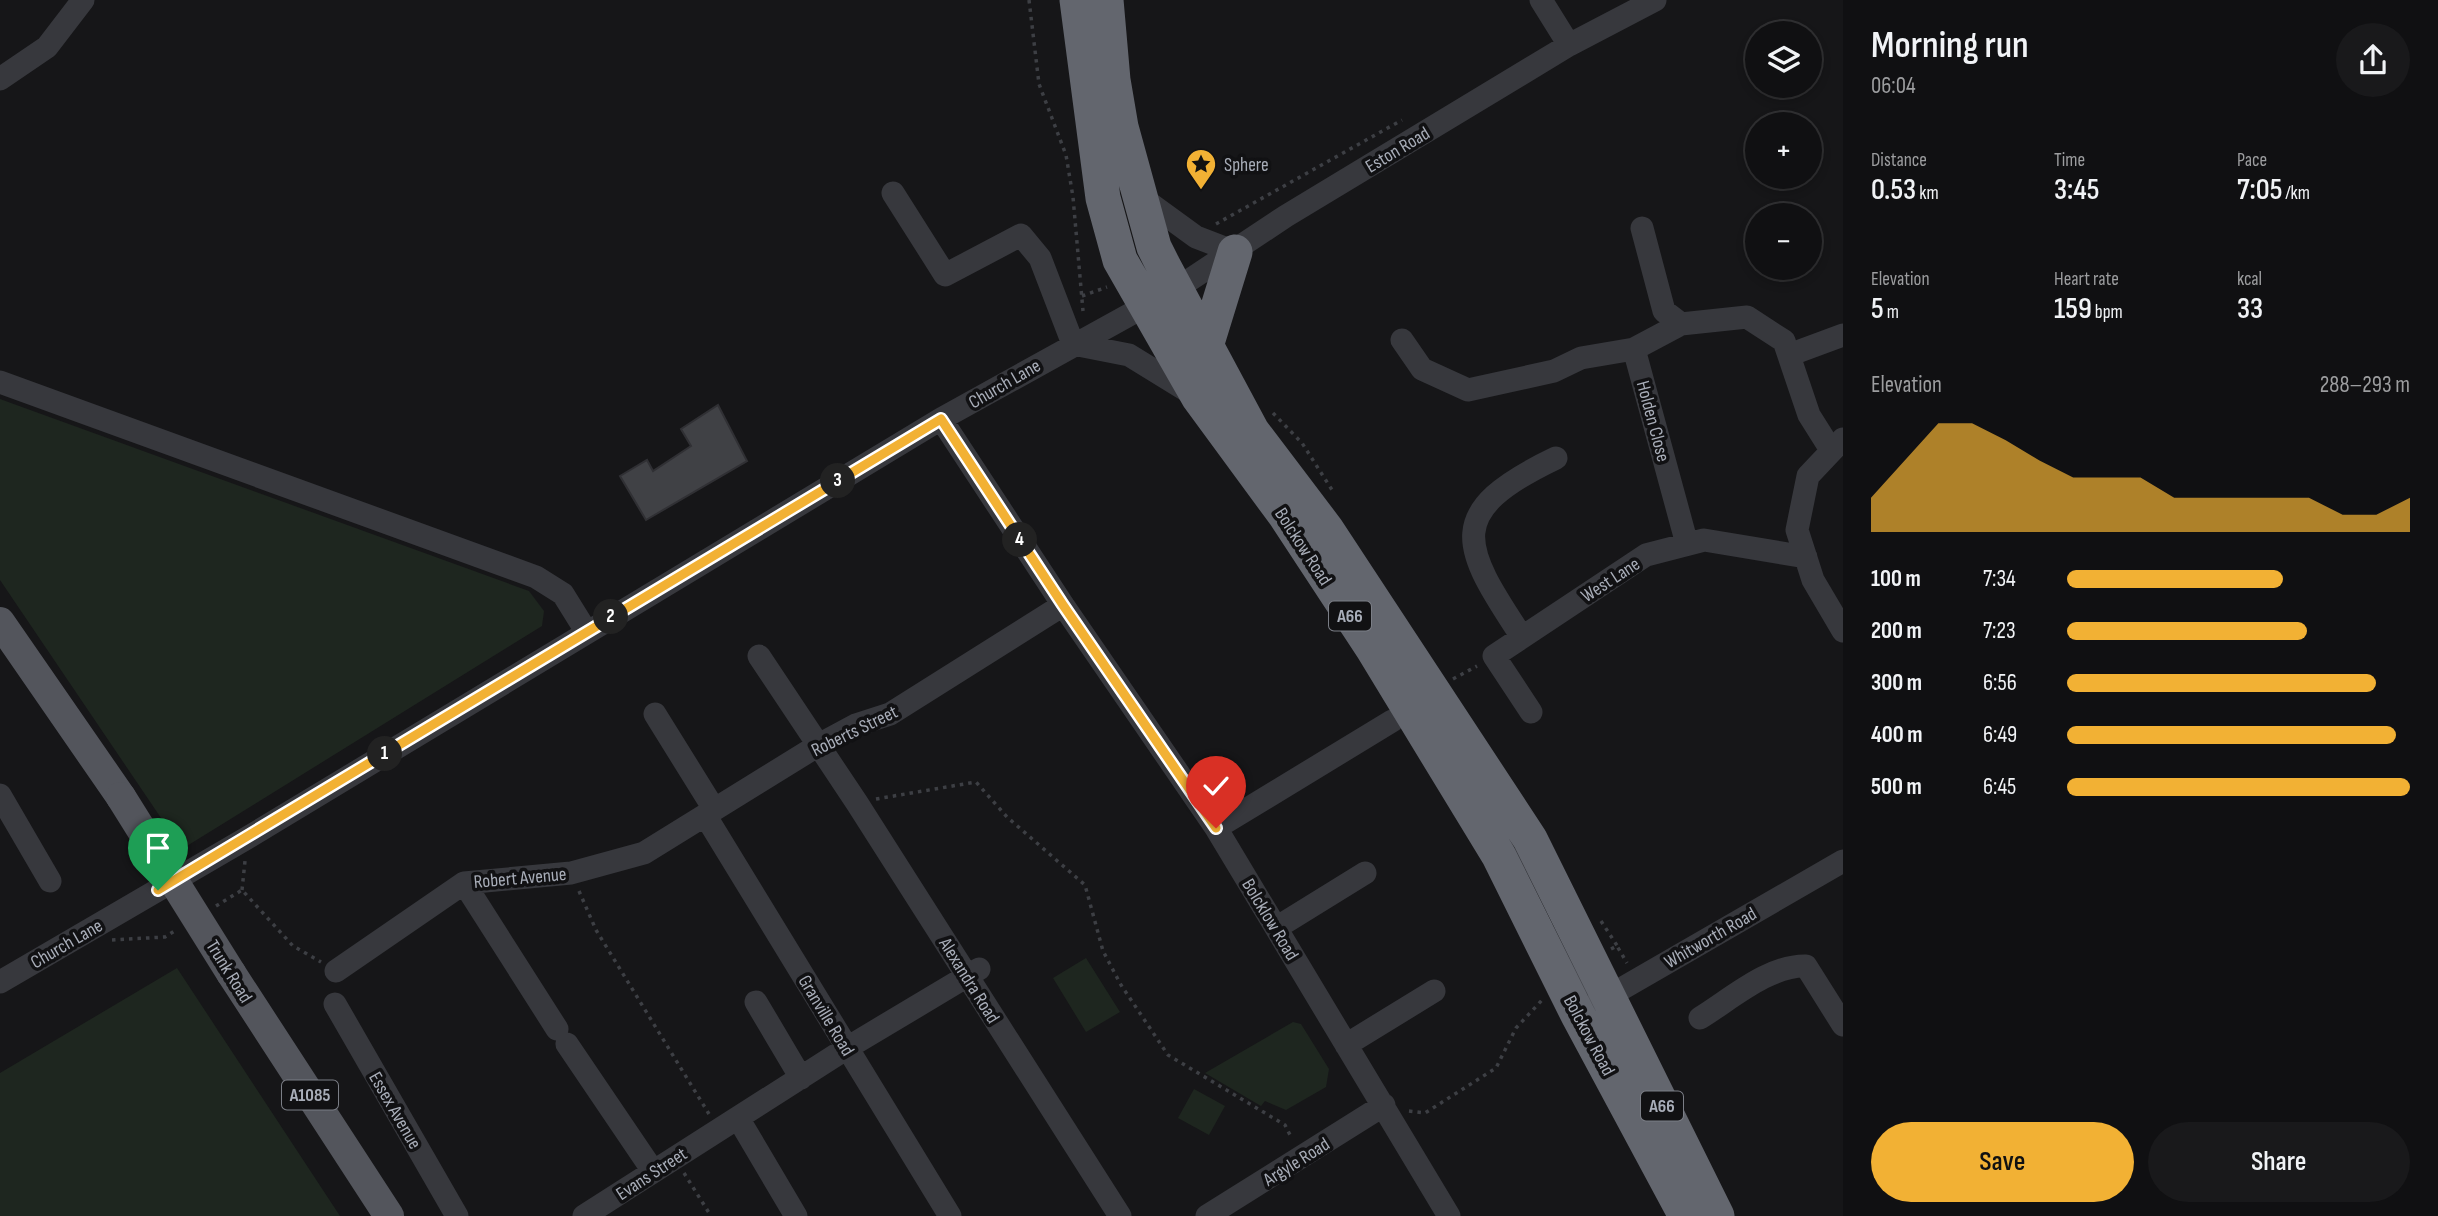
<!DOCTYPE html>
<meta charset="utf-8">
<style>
body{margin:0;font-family:"Sofia Sans Condensed",sans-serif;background:#19191b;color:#f1f3f6;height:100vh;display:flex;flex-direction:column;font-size:26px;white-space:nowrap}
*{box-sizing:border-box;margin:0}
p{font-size:23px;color:#9c9d9f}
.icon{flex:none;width:38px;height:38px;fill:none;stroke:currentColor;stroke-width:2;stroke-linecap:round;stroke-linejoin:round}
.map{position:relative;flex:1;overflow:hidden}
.drawer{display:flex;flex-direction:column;background:#101012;width:595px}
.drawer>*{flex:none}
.controls{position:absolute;left:1745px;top:21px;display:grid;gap:14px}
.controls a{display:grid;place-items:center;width:77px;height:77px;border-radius:50%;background:#101012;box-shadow:0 4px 10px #0003,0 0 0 2px #303032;font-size:35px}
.pin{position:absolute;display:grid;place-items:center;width:60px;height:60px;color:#fff;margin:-72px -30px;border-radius:50% 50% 50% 0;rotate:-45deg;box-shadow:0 0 7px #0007}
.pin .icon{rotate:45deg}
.km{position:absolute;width:35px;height:35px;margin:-18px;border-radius:50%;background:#222;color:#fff;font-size:19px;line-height:35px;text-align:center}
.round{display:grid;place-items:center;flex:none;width:74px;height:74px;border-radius:37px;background:#19191b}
.summary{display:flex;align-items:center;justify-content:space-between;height:119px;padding:0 28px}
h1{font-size:38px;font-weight:600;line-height:52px}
.metrics{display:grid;grid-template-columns:repeat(3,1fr);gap:10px;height:119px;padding:7px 28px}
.metrics div{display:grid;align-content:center}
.metrics b{font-size:30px;font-weight:600}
.metrics small{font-size:19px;font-weight:400}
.metrics p{font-size:19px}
.chart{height:196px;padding:14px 28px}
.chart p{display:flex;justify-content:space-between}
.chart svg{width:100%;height:126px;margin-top:7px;fill:#f2b134;opacity:.7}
.action{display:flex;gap:14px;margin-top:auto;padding:14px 28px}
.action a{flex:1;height:80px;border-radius:42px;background:#f2b134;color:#111;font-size:28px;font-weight:600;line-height:80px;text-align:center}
.action a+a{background:#19191b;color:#f1f3f6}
ul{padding:0 28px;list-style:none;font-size:23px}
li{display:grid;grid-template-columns:112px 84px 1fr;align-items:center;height:52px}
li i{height:18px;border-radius:9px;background:#f2b134}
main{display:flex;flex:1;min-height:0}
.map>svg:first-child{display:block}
.green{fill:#1e261f}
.building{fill:#404145;stroke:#303034;stroke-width:2}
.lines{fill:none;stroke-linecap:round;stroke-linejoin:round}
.path{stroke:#3d3f44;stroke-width:3.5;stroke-dasharray:3.5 5;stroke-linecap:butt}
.minor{stroke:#37383d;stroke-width:23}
.major{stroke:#53555c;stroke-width:30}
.highway{stroke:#63666e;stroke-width:35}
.major-bridge{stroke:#53555c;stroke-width:30}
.route-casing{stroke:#fff;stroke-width:14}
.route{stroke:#f2b134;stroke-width:9}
.labels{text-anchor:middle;stroke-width:7;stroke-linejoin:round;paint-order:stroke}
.shield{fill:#111113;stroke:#7b7e86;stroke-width:2}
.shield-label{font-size:18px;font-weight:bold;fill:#a8adb8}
.street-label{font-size:19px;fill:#a8adb8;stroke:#111113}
.poi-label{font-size:19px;fill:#a8adb8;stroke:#111113;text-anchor:start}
</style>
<main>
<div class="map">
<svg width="1843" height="1216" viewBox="0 0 1843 1216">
<rect width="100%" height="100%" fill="#161618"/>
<!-- green -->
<path class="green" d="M 0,399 L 529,591 L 544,611 L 542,626 L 182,849 L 0,580 Z
M 1086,958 L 1120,1012 L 1086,1032 L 1053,978 Z
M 177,968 L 340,1216 L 0,1216 L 0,1073 Z
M 1293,1022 L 1301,1024 L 1329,1069 L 1326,1087 L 1286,1110 L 1265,1101 L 1261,1106 L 1205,1073 Z
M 1194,1089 L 1225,1106 L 1209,1135 L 1178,1118 Z"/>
<!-- building -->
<path class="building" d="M 718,405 L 747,461 L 646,520 L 620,476 L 647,460 L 653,471 L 691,446 L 681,429 Z"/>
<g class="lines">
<!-- path -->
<path class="path" d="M 1029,0 L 1039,84 L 1066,155 L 1073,197 L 1083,311
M 1216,224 L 1402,120
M 1082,296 L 1107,287
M 1273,413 L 1302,443 L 1334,493
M 1453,679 L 1477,666
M 876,799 L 976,782 L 1007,817 L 1085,885 L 1103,951 L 1121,985 L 1168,1055 L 1285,1125 L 1292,1139
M 242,890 L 245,861
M 579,891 L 596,930 L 709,1114
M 216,906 L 242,890 L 293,946 L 321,962
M 1601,921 L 1618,947
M 112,940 L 165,937 L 176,930
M 1611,949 L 1617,946 L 1627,963
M 1409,1111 L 1425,1113 L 1496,1068 L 1516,1028 L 1543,999
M 684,1173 L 711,1216"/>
<!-- minor -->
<path class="minor" d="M 1541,0 L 1569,45
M 0,79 L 47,47 L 83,0
M 893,193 L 945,275 L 1021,235 L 1040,258 L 1073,344 L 1129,355 L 1194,395
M 1141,197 L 1196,237 L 1235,252
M 1642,228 L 1664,311 L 1681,324
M 1402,340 L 1422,369 L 1468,390 L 1554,371 L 1581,358 L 1634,349
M 1789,355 L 1843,335
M 0,382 L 536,577 L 563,594 L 586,631
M 941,419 L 1063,605 L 1216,828 L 1449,1216
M 1843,439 L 1808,476 L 1797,530 L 1813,580 L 1843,631
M 1687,544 L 1634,349 L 1681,324 L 1747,317 L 1784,341 L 1809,415 L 1831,450
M 1522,637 C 1461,545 1443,512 1556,458
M 759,656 L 857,803 L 1120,1216
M 1531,712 L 1494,656 L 1646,555 L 1704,540 L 1806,557
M 655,714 L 714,809
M 0,795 L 50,881
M 705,815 L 950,1216
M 1216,828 L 1392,721
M 464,883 L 557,1029
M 1276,928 L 1365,873
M 336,971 L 464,883 L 571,873 L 644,853 L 817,746 L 856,725 L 890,714 L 1063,605
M 0,982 L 247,838 L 941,419 L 1176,289 L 1286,216 L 1569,45 L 1655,0
M 756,1002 L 801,1078
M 1597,1003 L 1843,861
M 335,1004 L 457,1216
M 1700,1018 C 1731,999 1769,965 1806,966 L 1843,1025
M 567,1044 L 653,1171
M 1346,1045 L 1434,991
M 738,1118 L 796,1216
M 584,1216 L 847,1048 L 979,969
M 1207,1216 L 1384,1105"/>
<!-- major -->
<path class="major" d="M 0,622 L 121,797
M 231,973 L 389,1216"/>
<!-- highway -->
<path class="highway" d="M 1077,0 L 1103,198 L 1120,260 L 1199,398 L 1285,515 L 1373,649 L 1499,856 L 1578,1015 L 1686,1216
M 1106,0 L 1113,80 L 1121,127 L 1154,247 L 1163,265 L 1252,431 L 1327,530 L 1530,839 L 1717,1216
M 1206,346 L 1235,252"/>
<!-- major-bridge -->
<path class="major-bridge" d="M 121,797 L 231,973"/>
</g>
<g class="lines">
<!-- route casing -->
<g class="route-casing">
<path id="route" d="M 158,890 L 941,419 L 1063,605 L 1216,828"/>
</g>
<!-- route -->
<use href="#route" class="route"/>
</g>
<!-- icons -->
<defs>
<g id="sight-pin" transform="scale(1.575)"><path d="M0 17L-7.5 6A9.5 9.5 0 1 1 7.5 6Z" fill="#f2b134" stroke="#111113"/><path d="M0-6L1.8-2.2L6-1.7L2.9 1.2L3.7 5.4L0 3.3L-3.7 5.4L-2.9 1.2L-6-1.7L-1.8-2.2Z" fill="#111"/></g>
</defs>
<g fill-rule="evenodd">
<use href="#sight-pin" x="1201" y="164"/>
</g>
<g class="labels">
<!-- shield labels -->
<g class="shield">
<rect x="1329" y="601.5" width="42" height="29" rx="5"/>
<rect x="282" y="1080.5" width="56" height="29" rx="5"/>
<rect x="1641" y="1091.5" width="42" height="29" rx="5"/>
</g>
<g class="shield-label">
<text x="1350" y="622">A66</text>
<text x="310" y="1101">A1085</text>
<text x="1662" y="1112">A66</text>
</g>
<!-- street labels -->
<g class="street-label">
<text transform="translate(1397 149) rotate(-31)" y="7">Eston Road</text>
<text transform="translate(1004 383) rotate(-30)" y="7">Church Lane</text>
<text transform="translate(1654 421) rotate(75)" y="7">Holden Close</text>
<text transform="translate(1304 546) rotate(57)" y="7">Bolckow Road</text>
<text transform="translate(1610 579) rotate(-33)" y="7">West Lane</text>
<text transform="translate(854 730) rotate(-26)" y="7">Roberts Street</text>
<text transform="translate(520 877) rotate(-5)" y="7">Robert Avenue</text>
<text transform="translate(1271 919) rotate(59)" y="7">Bolcklow Road</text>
<text transform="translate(1710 937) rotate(-30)" y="7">Whitworth Road</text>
<text transform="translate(66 943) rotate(-30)" y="7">Church Lane</text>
<text transform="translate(230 971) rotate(58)" y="7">Trunk Road</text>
<text transform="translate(970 980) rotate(58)" y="7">Alexandra Road</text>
<text transform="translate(827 1015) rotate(59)" y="7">Granville Road</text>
<text transform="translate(1590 1035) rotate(62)" y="7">Bolckow Road</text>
<text transform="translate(396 1110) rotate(60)" y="7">Essex Avenue</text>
<text transform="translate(1296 1161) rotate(-32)" y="7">Argyle Road</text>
<text transform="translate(651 1173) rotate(-33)" y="7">Evans Street</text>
</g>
<!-- poi labels -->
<g class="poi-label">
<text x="1224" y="171">Sphere</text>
</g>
</g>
</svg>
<div class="controls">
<a><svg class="icon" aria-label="layers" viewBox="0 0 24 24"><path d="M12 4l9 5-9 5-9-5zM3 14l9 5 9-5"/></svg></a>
<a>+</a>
<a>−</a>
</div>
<div class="pin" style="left:158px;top:890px;background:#1e9e55"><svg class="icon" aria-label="arrive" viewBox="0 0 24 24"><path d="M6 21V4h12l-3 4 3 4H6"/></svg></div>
<div class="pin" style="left:1216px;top:828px;background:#d93025"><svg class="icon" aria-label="check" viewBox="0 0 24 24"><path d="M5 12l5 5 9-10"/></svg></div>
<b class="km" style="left:385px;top:754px">1</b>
<b class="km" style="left:611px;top:617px">2</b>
<b class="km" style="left:838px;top:481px">3</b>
<b class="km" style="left:1020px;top:540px">4</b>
</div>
<section class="drawer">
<div class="summary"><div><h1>Morning run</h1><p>06:04</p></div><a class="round"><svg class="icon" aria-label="share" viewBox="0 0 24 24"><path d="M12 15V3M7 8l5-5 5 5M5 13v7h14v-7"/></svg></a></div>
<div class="metrics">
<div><p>Distance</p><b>0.53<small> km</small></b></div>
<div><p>Time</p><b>3:45</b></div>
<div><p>Pace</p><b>7:05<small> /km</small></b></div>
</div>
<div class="metrics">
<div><p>Elevation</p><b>5<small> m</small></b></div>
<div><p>Heart rate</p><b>159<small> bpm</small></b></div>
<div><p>kcal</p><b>33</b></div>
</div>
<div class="chart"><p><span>Elevation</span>288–293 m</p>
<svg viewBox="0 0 160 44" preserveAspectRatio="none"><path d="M0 44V32L10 19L20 6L30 6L40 12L50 19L60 25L70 25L80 25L90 32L100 32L110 32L120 32L130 32L140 38L150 38L160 32V44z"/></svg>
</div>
<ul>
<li><b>100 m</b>7:34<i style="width:63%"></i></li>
<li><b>200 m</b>7:23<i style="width:70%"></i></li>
<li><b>300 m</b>6:56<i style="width:90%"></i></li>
<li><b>400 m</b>6:49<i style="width:96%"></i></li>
<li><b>500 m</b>6:45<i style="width:100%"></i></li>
</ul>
<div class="action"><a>Save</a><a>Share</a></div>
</section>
</main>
